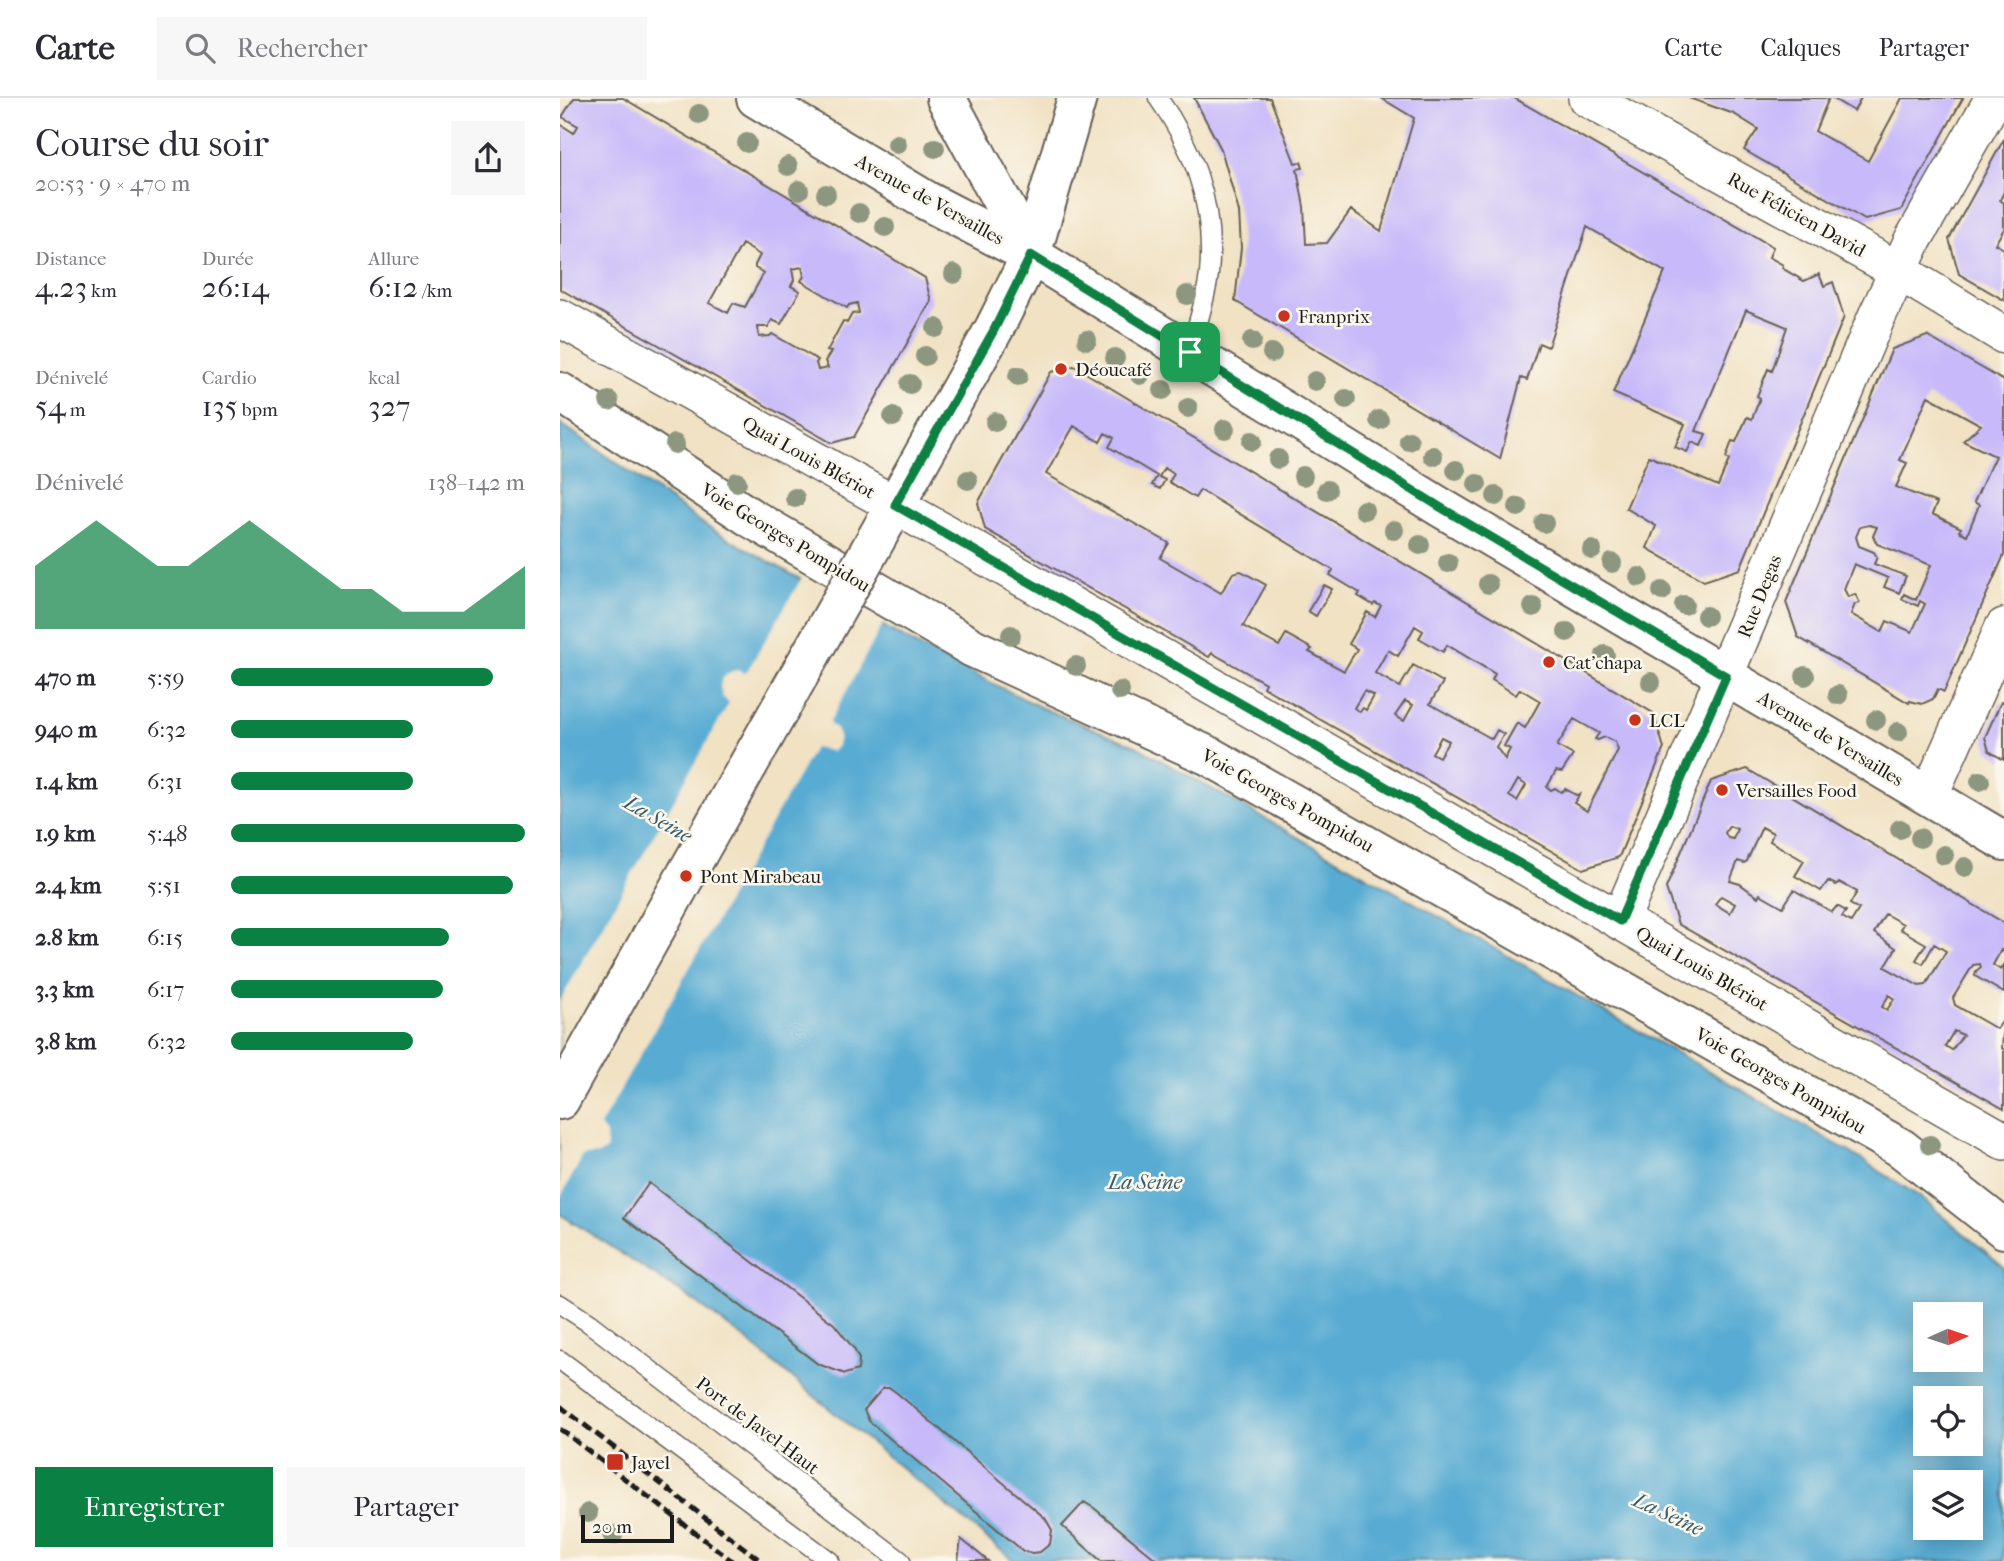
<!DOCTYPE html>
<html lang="fr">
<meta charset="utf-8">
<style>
body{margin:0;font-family:"IM FELL French Canon",serif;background:#f7f7f7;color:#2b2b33;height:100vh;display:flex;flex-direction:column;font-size:26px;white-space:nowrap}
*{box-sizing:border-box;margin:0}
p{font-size:23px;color:#7c7c81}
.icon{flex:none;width:38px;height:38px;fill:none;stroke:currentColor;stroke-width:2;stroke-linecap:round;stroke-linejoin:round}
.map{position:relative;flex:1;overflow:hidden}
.side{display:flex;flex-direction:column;background:#fff;width:560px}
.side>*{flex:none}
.needle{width:46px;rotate:87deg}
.fabs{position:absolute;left:1353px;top:1204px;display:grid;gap:14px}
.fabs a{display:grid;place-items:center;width:70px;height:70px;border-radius:0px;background:#fff;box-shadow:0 4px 18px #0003;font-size:35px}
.scale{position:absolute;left:21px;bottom:18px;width:93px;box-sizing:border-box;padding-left:7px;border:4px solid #1c1c1c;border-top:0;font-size:19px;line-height:24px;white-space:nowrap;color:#1c1c1c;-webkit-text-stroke:5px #fbf7ec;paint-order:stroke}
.pin{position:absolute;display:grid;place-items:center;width:60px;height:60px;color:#fff;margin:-30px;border-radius:14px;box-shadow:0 4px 10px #0006}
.round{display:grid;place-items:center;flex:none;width:74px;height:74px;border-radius:0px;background:#f7f7f7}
.summary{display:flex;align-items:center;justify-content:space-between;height:119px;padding:0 35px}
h1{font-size:38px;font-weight:600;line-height:52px}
.metrics{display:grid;grid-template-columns:repeat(3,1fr);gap:10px;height:119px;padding:7px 35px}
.metrics div{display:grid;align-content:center}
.metrics b{font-size:30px;font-weight:600}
.metrics small{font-size:19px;font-weight:400}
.metrics p{font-size:19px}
.chart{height:196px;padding:14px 35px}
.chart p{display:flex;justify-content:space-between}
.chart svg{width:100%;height:126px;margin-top:7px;fill:#0b8043;opacity:.7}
.cta{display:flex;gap:14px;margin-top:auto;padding:14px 35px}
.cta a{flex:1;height:80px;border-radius:0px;background:#0b8043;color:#fff;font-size:28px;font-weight:600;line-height:80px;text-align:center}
.cta a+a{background:#f7f7f7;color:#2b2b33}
ul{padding:0 35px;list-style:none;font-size:23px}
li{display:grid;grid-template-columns:112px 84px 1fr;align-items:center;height:52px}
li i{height:18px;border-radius:9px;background:#0b8043}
header{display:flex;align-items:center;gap:42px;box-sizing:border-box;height:98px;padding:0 35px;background:#fff;border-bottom:2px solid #e1e1e2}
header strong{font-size:33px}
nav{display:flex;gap:38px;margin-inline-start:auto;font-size:24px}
.search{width:490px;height:63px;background:#f7f7f7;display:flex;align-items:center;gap:18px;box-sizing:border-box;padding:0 24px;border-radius:0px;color:#7c7c81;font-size:26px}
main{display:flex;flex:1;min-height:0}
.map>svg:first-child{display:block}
.water{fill:#58acd3;stroke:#3a6478;stroke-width:2;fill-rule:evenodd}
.pier{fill:#f1e2c4}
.building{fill:#c7b9fa;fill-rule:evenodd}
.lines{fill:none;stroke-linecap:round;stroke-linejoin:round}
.service-casing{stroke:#676157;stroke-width:21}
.minor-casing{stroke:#676157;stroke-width:40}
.tertiary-casing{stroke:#676157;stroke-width:42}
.secondary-casing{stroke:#676157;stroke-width:42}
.primary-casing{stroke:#676157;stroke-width:42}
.service{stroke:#fff;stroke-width:18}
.minor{stroke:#fff;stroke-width:37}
.tertiary{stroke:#fff;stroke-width:38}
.secondary{stroke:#fff;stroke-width:38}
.primary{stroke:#fff;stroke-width:38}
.rail{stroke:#1c1c1c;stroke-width:5;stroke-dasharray:10 5;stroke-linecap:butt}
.secondary-bridge-casing{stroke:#676157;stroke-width:42;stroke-linecap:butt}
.secondary-bridge{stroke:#fff;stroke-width:38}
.tree{fill:#8d977f}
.route-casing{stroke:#fff;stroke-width:14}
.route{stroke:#0b8043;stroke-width:9}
.poi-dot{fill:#c8321e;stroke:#fbf7ec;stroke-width:2.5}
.labels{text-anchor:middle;stroke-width:5;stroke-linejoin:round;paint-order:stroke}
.street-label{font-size:19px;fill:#1c1c1c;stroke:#fbf7ec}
.poi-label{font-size:19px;fill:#1c1c1c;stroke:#fbf7ec;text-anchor:start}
.water-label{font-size:21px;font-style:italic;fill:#375d6e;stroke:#fbf7ec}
</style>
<header>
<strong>Carte</strong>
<div class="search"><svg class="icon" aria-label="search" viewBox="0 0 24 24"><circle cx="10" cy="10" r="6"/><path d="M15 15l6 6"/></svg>Rechercher</div>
<nav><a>Carte</a><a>Calques</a><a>Partager</a></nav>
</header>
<main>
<section class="side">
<div class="summary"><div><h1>Course du soir</h1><p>20:53 · 9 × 470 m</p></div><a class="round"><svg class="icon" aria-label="share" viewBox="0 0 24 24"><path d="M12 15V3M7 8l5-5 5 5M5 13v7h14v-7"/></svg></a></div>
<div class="metrics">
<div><p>Distance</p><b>4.23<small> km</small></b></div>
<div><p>Durée</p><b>26:14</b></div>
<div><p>Allure</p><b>6:12<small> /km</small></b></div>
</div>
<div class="metrics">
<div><p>Dénivelé</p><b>54<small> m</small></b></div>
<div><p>Cardio</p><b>135<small> bpm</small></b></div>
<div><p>kcal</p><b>327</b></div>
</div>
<div class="chart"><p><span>Dénivelé</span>138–142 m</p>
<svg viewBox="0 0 160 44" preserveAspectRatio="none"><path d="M0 44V22L10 14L20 6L30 14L40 22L50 22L60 14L70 6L80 14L90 22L100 30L110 30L120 38L130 38L140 38L150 30L160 22V44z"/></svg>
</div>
<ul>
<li><b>470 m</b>5:59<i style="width:89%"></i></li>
<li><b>940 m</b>6:32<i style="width:62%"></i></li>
<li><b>1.4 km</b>6:31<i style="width:62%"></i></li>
<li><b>1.9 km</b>5:48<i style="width:100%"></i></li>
<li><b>2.4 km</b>5:51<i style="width:96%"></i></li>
<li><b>2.8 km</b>6:15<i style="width:74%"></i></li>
<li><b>3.3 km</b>6:17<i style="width:72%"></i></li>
<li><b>3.8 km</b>6:32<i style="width:62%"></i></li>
</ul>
<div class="cta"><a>Enregistrer</a><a>Partager</a></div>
</section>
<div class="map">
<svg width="1444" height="1463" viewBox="0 0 1444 1463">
<rect width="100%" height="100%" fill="#fbf7ec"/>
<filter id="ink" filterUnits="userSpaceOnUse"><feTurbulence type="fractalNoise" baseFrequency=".0143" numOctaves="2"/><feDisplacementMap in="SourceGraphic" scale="14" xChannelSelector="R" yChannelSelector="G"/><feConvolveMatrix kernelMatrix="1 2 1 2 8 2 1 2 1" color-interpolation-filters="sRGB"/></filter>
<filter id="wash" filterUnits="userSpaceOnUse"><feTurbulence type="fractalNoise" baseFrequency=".00686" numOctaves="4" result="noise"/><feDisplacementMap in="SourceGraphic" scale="28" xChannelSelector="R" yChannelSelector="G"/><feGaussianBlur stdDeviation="1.57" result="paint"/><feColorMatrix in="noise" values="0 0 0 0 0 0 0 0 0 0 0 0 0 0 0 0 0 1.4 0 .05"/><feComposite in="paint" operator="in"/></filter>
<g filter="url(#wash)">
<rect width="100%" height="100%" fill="#f1e2c4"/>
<!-- water -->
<path class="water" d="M 0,325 L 148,429 L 366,552 L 482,610 L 574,647 L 885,822 L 1288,1053 L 1360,1099 L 1444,1169 L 1444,1463 L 454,1463 L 180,1237 L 127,1198 L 0,1116 ZM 1365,1216 L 1410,1216 L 1410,1262 L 1365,1262 ZM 1365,1300 L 1410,1300 L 1410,1346 L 1365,1346 ZM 1365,1384 L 1410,1384 L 1410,1430 L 1365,1430 Z"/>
<!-- pier -->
<path class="pier" d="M 243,478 L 324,524 L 269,625 L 275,630 L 279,638 L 277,648 L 272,653 L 254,650 L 40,1028 L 46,1036 L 47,1051 L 39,1057 L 23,1058 L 0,1100 L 0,903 L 169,605 L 162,598 L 160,588 L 162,581 L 170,574 L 177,572 L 186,575 Z"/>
<g id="blocks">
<!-- building -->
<path class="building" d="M 14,0 L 63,0 L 365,180 L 371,203 L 294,339 L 272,345 L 0,191 L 0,26 L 14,35 L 18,28 L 2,19 ZM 182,146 L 200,157 L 195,167 L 195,170 L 204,175 L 185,209 L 173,205 L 168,215 L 149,205 ZM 242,169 L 244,178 L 241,183 L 287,210 L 289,207 L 297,205 L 299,215 L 292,216 L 287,225 L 283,223 L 267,253 L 271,254 L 265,263 L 268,270 L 258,272 L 256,265 L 258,262 L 212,236 L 210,238 L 199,239 L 198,229 L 208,229 L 212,222 L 221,226 L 240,193 L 231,188 L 234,182 L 232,171 Z
M 634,0 L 710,0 L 735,65 L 741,64 L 743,70 L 737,71 L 744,109 L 746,146 L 767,145 L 791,112 L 821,133 L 854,20 L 821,0 L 954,0 L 1213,149 L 1209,159 L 1223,167 L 1222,170 L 1244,183 L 1259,176 L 1264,188 L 1273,184 L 1284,219 L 1180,471 L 1144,483 L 1087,450 L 1096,428 L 1066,410 L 1089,358 L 1158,388 L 1169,362 L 1166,360 L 1172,343 L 1176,344 L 1187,319 L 1192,321 L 1200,300 L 1197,298 L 1208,271 L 1212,273 L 1227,229 L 1186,212 L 1136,333 L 1146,336 L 1141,348 L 1132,344 L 1127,354 L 1115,349 L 1125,326 L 1053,295 L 1105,174 L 1027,129 L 988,249 L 979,245 L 967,282 L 961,280 L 940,361 L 675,203 L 681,150 L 679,114 L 661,51 Z
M 1129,0 L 1269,0 L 1255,33 L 1308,63 L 1342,0 L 1403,0 L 1341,112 L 1305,122 L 1184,52 L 1198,31 L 1174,16 Z
M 1272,0 L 1301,0 L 1294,13 Z
M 1444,41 L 1444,94 L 1440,102 L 1444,105 L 1444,131 L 1435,146 L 1444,151 L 1444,202 L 1399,176 L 1389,141 Z
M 1367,238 L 1444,283 L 1444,457 L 1384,594 L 1378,591 L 1373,601 L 1362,606 L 1350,603 L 1349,605 L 1238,539 L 1226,504 L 1332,251 ZM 1368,298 L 1421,327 L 1403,343 L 1435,358 L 1414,404 L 1419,407 L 1407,437 L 1399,433 L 1401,430 L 1372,416 L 1377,405 L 1336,389 L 1347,365 L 1340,362 ZM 1309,427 L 1317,429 L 1313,438 L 1317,446 L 1371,467 L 1356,502 L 1344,496 L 1342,501 L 1358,508 L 1360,503 L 1365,506 L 1352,534 L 1327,523 L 1322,534 L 1291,516 L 1295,506 L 1300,505 L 1295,496 L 1288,499 L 1284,491 L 1294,466 L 1328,480 L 1324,489 L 1339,495 L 1346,478 L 1314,466 L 1317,459 L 1314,454 L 1299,448 L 1296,439 L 1300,429 Z
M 514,268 L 1093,615 L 1104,650 L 1059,759 L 1023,771 L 703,589 L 705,585 L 652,555 L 649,559 L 425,431 L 418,405 L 491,274 ZM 514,328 L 540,344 L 545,335 L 554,340 L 549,349 L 597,378 L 592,387 L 600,391 L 605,382 L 599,379 L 604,370 L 614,376 L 609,384 L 635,400 L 640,392 L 773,472 L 770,477 L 800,495 L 798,498 L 813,507 L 815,505 L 821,508 L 815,519 L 807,514 L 789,546 L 797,551 L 784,573 L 749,554 L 752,551 L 726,536 L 719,548 L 683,528 L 706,487 L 681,473 L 673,475 L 661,495 L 600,460 L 609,445 L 486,376 ZM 855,528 L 863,533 L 859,540 L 883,554 L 887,547 L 935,576 L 932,582 L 956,597 L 960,591 L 980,603 L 965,630 L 957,625 L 944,648 L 950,651 L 945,661 L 936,649 L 944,636 L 937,632 L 932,641 L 870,606 L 883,584 L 853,567 L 840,589 L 815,575 L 828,552 L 838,558 ZM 804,593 L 814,598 L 806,612 L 803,610 L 800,614 L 794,610 ZM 845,603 L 853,607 L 844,623 L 835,618 ZM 1014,621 L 1039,635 L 1035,641 L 1038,642 L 1045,639 L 1055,644 L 1058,652 L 1027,713 L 1014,705 L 1020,696 L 1016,697 L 1005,691 L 1001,694 L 995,690 L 991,692 L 987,689 L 996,673 L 1002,674 L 1013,657 L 997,648 ZM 881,639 L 889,643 L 879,659 L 872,655 ZM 958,682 L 966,687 L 957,703 L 949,698 Z
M 764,487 L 772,491 L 756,518 L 748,513 Z
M 1441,604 L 1444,605 L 1444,662 L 1429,653 L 1425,639 Z
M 1187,671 L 1444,825 L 1444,854 L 1441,852 L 1433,867 L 1441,872 L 1444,867 L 1444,895 L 1415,878 L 1416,873 L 1421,869 L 1420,866 L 1413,867 L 1393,900 L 1395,907 L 1437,931 L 1444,921 L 1442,950 L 1444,952 L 1444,1011 L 1118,826 L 1106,790 L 1151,683 ZM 1169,728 L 1177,731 L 1173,741 L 1168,740 L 1165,735 ZM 1202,729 L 1213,735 L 1210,743 L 1244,763 L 1235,778 L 1261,793 L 1268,783 L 1276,787 L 1279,784 L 1297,794 L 1290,806 L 1299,811 L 1291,824 L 1282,819 L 1286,813 L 1277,808 L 1272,814 L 1234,792 L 1223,809 L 1200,796 L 1198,799 L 1180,786 L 1170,783 L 1178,763 L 1184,765 L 1187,763 ZM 1161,798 L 1175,806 L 1170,815 L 1155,806 ZM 1325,816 L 1343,826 L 1340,831 L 1366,846 L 1356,862 L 1363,866 L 1374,846 L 1386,853 L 1366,887 L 1359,888 L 1325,869 L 1336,850 L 1314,835 ZM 1329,897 L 1334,901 L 1327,912 L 1322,909 ZM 1394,933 L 1403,937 L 1392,952 L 1385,948 Z
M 89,1085 L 274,1226 L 294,1251 L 299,1261 L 298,1272 L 285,1276 L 258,1266 L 64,1120 Z
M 323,1290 L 330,1290 L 337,1295 L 485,1420 L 492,1432 L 490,1446 L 480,1454 L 472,1455 L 463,1453 L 309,1323 L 304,1312 Z
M 524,1404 L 534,1410 L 598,1463 L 541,1463 L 502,1428 Z
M 401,1441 L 428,1463 L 398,1463 Z"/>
</g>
</g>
<g filter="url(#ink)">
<use href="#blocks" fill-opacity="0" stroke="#676157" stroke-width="2"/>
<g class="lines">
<!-- service casing -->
<g class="service-casing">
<path id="service" d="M 598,0 C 636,53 655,111 649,176 C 646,202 636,229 630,254
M 0,1206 L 29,1225 L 341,1463
M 0,1262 L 270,1463"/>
</g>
<!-- minor casing -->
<g class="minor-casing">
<path id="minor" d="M 1027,0 L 1339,173 L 1444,237
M 0,220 L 390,438 L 1444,1043
M 1369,698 L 1444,529
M 1060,823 L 1317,218 L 1353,142 L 1434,0"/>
</g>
<!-- tertiary casing -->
<g class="tertiary-casing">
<path id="tertiary" d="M 386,0 L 471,157
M 471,157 L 517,0"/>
</g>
<!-- secondary casing -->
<g class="secondary-casing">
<path id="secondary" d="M 306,459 L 434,231 L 471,157
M 0,1002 L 127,775"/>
</g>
<!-- primary casing -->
<g class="primary-casing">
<path id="primary" d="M 196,0 L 367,103 L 471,157 L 880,409 L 1444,743
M 0,294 L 191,420 L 413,550 L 649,658 L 1341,1050 L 1444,1131"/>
</g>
<!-- service -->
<use href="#service" class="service"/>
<!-- minor -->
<use href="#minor" class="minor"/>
<!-- tertiary -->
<use href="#tertiary" class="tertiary"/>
<!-- secondary -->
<use href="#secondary" class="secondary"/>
<!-- primary -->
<use href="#primary" class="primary"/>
<!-- rail -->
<path class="rail" d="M 0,1308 L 201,1463
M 0,1331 L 172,1463"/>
<!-- secondary-bridge casing -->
<g class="secondary-bridge-casing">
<path id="secondary-bridge" d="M 127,775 L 306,459"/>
</g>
<!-- secondary-bridge -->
<use href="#secondary-bridge" class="secondary-bridge"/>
</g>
<!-- trees -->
<g class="tree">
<circle cx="139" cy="16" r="10"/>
<circle cx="187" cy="45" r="10"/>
<circle cx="337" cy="46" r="10"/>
<circle cx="375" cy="50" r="10"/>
<circle cx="228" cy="68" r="10"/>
<circle cx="239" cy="92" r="10"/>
<circle cx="266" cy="96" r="10"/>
<circle cx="299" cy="115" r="10"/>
<circle cx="325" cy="129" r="10"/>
<circle cx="394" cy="176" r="10"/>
<circle cx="627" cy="197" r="10"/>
<circle cx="376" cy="230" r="10"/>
<circle cx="527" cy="242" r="10"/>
<circle cx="692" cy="243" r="10"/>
<circle cx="712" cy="255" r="10"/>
<circle cx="365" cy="258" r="10"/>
<circle cx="555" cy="260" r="10"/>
<circle cx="580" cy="277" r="10"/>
<circle cx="458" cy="278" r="10"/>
<circle cx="755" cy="283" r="10"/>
<circle cx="350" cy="286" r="10"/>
<circle cx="603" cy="292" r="10"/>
<circle cx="786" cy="301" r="10"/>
<circle cx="49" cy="303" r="10"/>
<circle cx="628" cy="310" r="10"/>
<circle cx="333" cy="319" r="10"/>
<circle cx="819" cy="322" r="10"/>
<circle cx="435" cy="324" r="10"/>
<circle cx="665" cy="331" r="10"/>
<circle cx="692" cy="343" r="10"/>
<circle cx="849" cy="343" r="10"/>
<circle cx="115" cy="346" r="10"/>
<circle cx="873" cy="358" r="10"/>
<circle cx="718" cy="361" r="10"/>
<circle cx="896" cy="372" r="10"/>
<circle cx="743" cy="378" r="10"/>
<circle cx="408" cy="382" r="10"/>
<circle cx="177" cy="384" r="10"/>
<circle cx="917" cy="386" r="10"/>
<circle cx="767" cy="392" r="10"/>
<circle cx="936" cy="398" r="10"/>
<circle cx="235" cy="400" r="10"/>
<circle cx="958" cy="409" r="10"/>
<circle cx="804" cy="412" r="10"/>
<circle cx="984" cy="425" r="10"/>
<circle cx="834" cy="432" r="10"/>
<circle cx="860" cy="447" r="10"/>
<circle cx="1032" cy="452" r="10"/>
<circle cx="888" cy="465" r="10"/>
<circle cx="1052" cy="465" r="10"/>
<circle cx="1079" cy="479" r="10"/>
<circle cx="928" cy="486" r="10"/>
<circle cx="1102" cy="493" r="10"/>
<circle cx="1124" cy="507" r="10"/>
<circle cx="973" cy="509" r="10"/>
<circle cx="1146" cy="518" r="10"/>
<circle cx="1007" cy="534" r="10"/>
<circle cx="451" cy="537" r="10"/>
<circle cx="1045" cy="557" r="10"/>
<circle cx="516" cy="568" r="10"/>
<circle cx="1245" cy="578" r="10"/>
<circle cx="1091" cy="584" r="10"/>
<circle cx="560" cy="593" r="10"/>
<circle cx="1278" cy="597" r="10"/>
<circle cx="1316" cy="622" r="10"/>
<circle cx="1338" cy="634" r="10"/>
<circle cx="1420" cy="683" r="10"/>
<circle cx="1340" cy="731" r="10"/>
<circle cx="1360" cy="740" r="10"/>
<circle cx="1384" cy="757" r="10"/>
<circle cx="1405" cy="769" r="10"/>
<circle cx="1370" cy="1047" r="10"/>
<circle cx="28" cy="1415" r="10"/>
<circle cx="53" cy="1437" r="10"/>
</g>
</g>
<g class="lines" filter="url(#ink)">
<!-- route casing -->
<g class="route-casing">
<path id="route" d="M 471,157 L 880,409 L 1166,578 L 1060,823 L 335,407 L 434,232 Z"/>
</g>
<!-- route -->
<use href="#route" class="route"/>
</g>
<!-- markers -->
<g class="poi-dot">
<circle cx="724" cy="218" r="7"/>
<circle cx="501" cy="271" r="7"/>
<circle cx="989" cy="564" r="7"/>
<circle cx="1075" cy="622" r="7"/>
<circle cx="1162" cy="692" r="7"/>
<circle cx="126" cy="778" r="7"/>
<rect x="46" y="1355" width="18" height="18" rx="3.5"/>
</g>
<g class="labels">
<!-- street labels -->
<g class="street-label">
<text transform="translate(370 101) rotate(29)" y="7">Avenue de Versailles</text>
<text transform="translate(1237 116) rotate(29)" y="7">Rue Félicien David</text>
<text transform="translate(249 359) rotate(29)" y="7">Quai Louis Blériot</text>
<text transform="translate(226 439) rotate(31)" y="7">Voie Georges Pompidou</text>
<text transform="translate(1199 498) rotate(-68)" y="7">Rue Degas</text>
<text transform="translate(1271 640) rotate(31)" y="7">Avenue de Versailles</text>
<text transform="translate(728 702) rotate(29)" y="7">Voie Georges Pompidou</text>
<text transform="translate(1142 870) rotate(30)" y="7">Quai Louis Blériot</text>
<text transform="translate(1221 982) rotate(30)" y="7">Voie Georges Pompidou</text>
<text transform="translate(198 1327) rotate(37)" y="7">Port de Javel-Haut</text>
</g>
<!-- poi labels -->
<g class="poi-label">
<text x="738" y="225">Franprix</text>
<text x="515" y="278">Déoucafé</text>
<text x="1003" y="571">Cat'chapa</text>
<text x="1089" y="629">LCL</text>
<text x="1176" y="699">Versailles Food</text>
<text x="140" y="785">Pont Mirabeau</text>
<text x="71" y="1371">Javel</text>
</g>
<!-- water labels -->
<g class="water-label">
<text transform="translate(98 721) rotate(30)" y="7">La Seine</text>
<text x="585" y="1091">La Seine</text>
<text transform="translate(1108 1416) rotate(25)" y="7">La Seine</text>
</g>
</g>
</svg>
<div class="fabs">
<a><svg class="needle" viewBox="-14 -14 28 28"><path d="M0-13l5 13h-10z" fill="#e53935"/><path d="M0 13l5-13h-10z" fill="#7c7c81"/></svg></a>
<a><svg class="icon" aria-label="locate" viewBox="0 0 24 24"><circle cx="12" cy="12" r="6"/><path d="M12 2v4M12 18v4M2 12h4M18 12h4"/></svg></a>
<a><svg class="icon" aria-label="layers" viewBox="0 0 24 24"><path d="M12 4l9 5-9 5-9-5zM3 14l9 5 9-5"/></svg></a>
</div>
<div class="scale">20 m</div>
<div class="pin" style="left:630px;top:254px;background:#1e9e55"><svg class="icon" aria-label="arrive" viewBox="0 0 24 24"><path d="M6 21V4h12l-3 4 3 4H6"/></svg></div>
</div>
</main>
